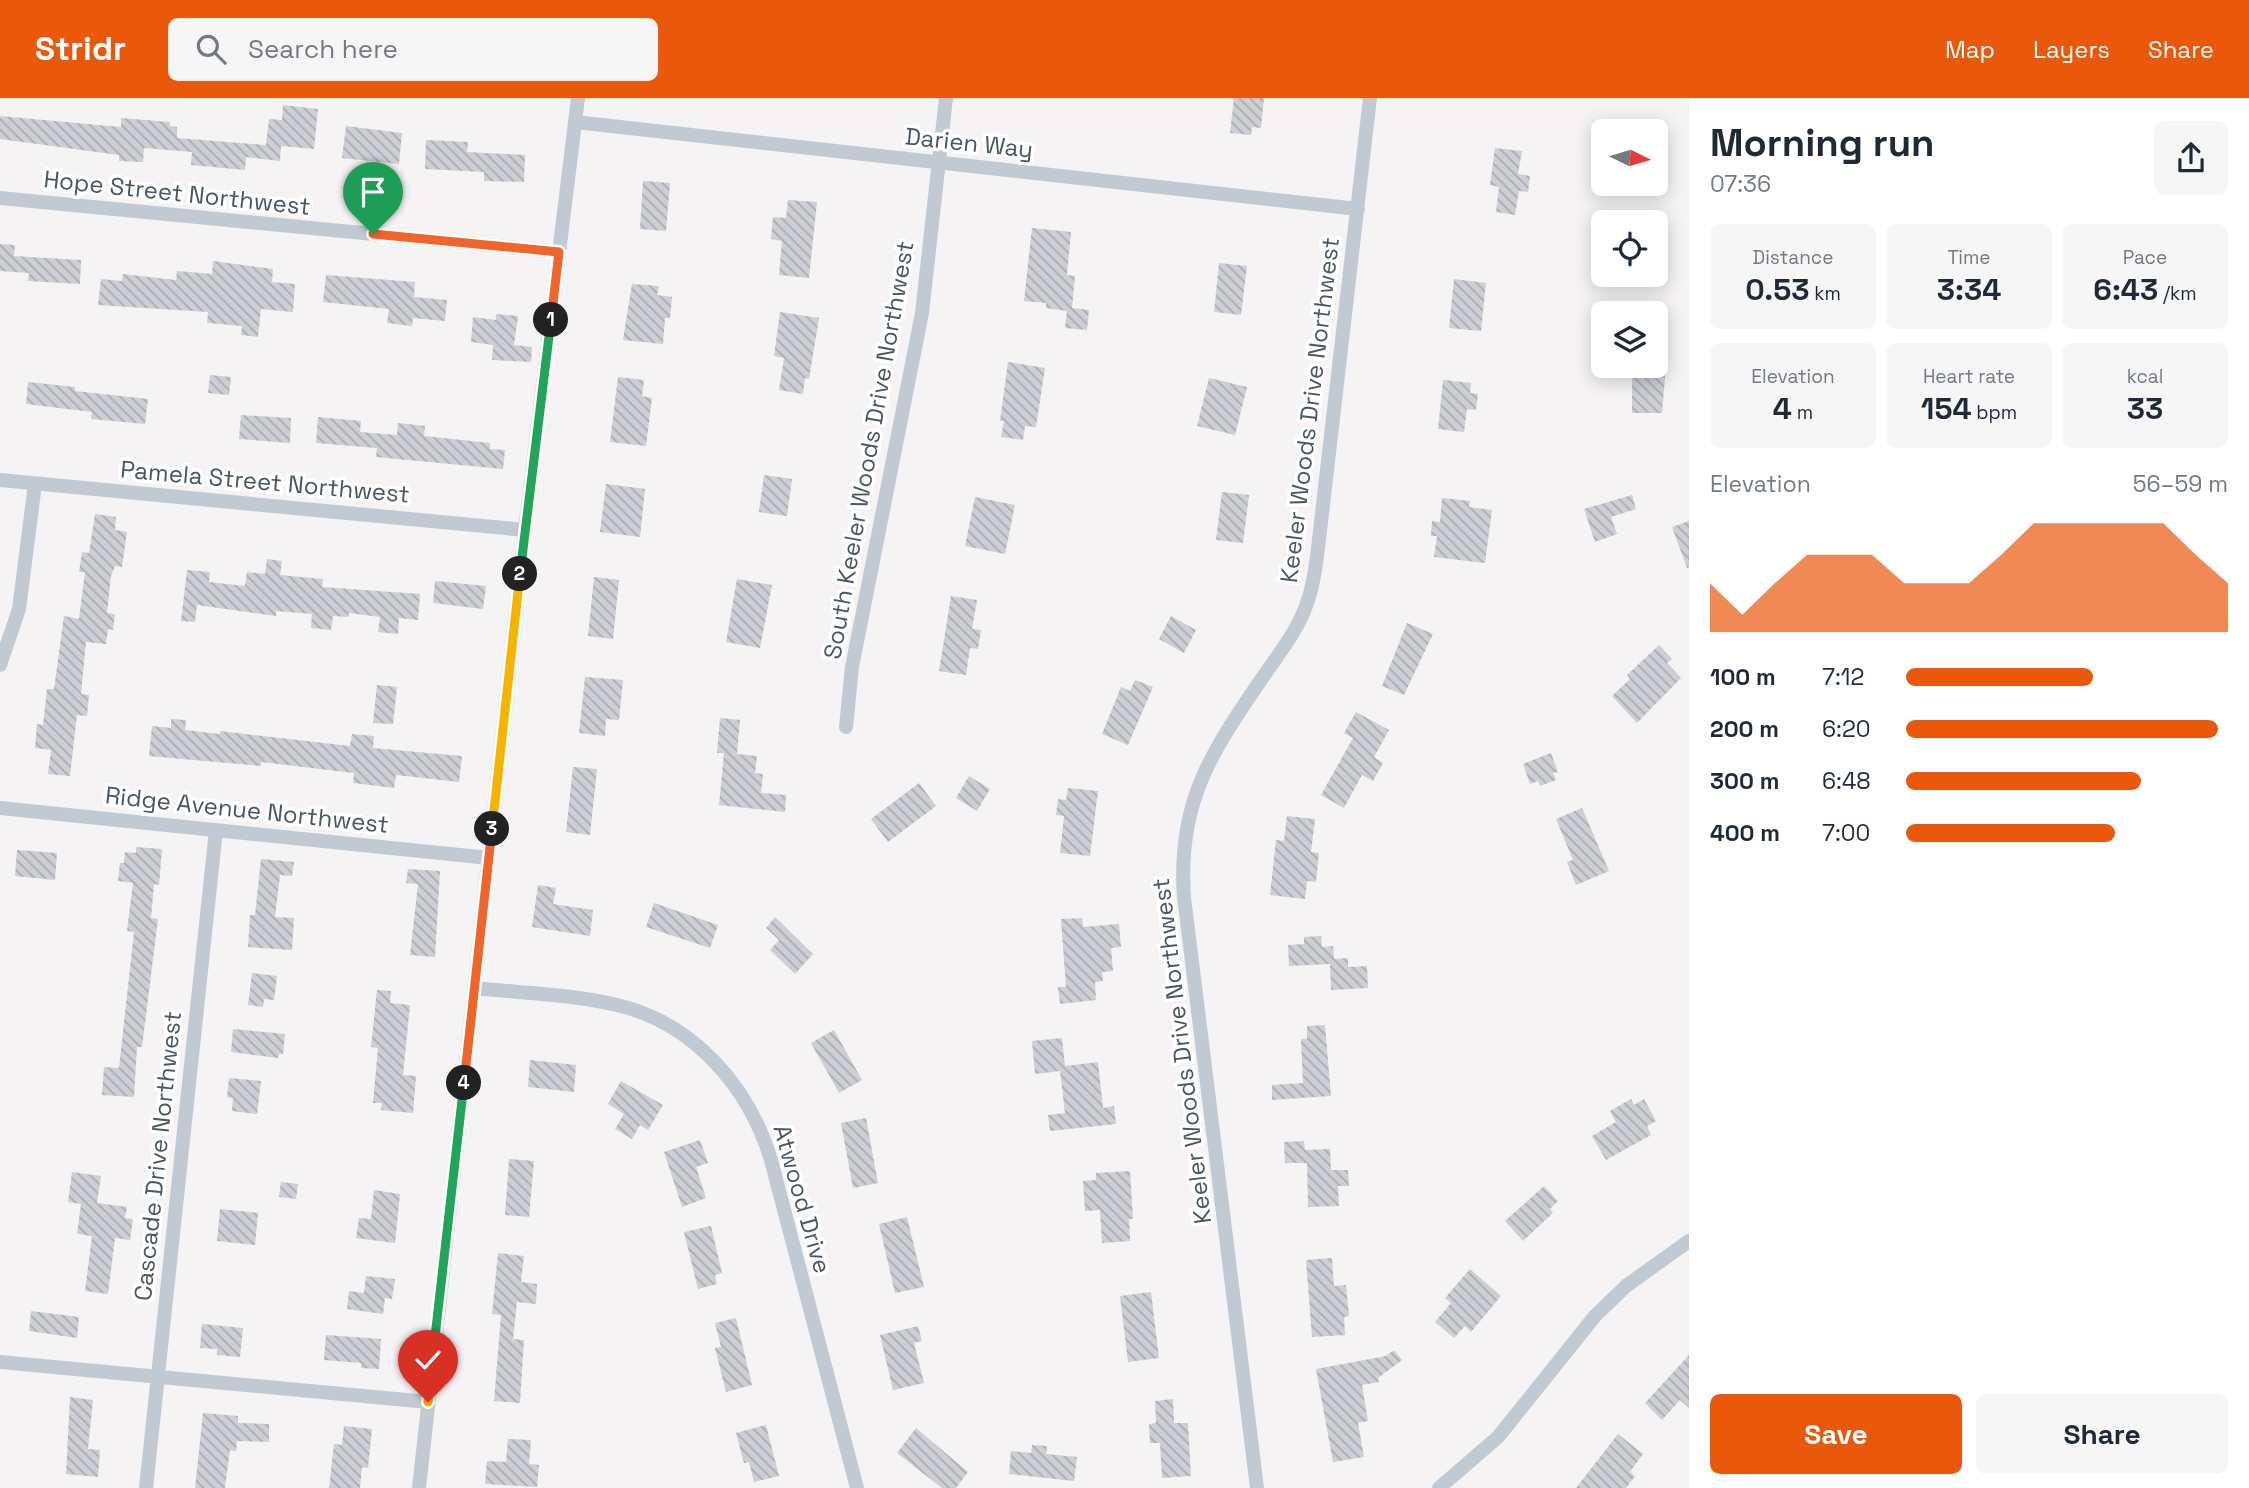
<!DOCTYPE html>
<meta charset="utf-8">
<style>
body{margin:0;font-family:"Space Grotesk",sans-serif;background:#f6f6f7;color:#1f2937;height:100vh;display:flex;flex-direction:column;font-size:26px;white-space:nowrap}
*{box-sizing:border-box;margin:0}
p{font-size:23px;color:#747a83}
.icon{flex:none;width:38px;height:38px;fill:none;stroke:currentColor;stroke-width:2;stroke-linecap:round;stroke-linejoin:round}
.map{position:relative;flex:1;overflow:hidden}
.drawer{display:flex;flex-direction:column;background:#fff;width:560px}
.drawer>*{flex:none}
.needle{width:46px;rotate:95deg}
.tools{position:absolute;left:1591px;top:21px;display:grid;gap:14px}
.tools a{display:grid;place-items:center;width:77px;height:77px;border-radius:10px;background:#fff;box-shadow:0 4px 18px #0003;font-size:35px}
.pin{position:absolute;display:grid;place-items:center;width:60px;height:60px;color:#fff;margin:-72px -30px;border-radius:50% 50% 50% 0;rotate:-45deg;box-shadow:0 0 7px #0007}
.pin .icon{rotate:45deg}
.km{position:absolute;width:35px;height:35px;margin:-18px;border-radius:50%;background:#222;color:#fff;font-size:19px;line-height:35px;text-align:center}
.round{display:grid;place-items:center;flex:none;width:74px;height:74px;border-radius:10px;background:#f6f6f7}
.headline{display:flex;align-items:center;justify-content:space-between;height:119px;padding:0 21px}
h1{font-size:38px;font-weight:700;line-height:52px}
.stats{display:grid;grid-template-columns:repeat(3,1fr);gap:10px;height:119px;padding:7px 21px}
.stats div{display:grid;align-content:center;border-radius:10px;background:#f6f6f7;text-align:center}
.stats b{font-size:30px;font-weight:700}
.stats small{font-size:19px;font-weight:400}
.stats p{font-size:19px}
.chart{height:196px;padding:14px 21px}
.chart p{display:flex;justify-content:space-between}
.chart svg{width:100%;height:126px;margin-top:7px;fill:#ea580c;opacity:.7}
.cta{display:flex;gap:14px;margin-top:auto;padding:14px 21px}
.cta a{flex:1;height:80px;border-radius:10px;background:#ea580c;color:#fff;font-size:28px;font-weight:700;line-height:80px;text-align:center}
.cta a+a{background:#f6f6f7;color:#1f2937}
ul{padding:0 21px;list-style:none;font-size:23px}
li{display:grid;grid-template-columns:112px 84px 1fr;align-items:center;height:52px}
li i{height:18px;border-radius:9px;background:#ea580c}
header{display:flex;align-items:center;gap:42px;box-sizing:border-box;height:98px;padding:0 35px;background:#ea580c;color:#fff}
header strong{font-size:33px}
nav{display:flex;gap:38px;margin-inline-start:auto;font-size:24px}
.search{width:490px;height:63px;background:#f6f6f7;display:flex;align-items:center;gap:18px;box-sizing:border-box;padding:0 24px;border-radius:10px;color:#747a83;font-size:26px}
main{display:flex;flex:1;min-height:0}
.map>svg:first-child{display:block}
.building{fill:url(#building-back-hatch)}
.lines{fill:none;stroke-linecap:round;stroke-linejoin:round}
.minor{stroke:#c1cad2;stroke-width:14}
.split-1-casing{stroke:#fff;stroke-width:14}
.split-2-casing{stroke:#fff;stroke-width:14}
.split-3-casing{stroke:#fff;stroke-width:14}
.split-4-casing{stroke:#fff;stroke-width:14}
.split-5-casing{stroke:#fff;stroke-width:14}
.split-6-casing{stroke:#fff;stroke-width:14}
.split-1{stroke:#f0652b;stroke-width:9}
.split-2{stroke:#22a559;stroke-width:9}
.split-3{stroke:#f5b400;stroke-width:9}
.split-4{stroke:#f0652b;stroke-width:9}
.split-5{stroke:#22a559;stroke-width:9}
.split-6{stroke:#f5b400;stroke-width:9}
.labels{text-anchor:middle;stroke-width:7;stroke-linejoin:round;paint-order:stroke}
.street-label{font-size:24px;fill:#4a5661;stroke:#fff}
</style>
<header>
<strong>Stridr</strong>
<div class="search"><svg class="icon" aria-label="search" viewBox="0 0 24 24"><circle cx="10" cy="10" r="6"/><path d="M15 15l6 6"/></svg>Search here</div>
<nav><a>Map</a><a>Layers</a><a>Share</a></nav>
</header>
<main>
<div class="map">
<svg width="1689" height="1390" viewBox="0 0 1689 1390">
<defs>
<pattern id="building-back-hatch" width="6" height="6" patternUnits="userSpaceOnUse" patternTransform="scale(1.75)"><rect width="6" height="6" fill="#cdcfd5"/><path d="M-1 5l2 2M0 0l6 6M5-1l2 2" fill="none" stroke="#a8abb0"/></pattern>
</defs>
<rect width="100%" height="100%" fill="#f5f3f3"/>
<!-- building -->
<path class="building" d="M 1234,0 L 1264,0 L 1261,30 L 1252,29 L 1251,37 L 1230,35 Z
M 283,7 L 318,11 L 314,51 L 281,48 L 280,63 L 246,59 L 245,72 L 191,67 L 192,54 L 144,50 L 143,64 L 119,63 L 119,57 L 0,41 L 0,18 L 121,29 L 121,20 L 170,24 L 170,28 L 177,29 L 177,40 L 266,47 L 269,21 L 282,22 Z
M 346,28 L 402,35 L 399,66 L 342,60 Z
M 426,42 L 468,44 L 467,54 L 525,57 L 524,84 L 484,83 L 484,74 L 425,71 Z
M 1495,50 L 1522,53 L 1518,76 L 1530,78 L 1528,94 L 1519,93 L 1515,117 L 1496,114 L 1499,89 L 1490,87 Z
M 643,83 L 670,85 L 666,133 L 640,131 Z
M 788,102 L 817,104 L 809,180 L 779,177 L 782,143 L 771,141 L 773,119 L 786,120 Z
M 1032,130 L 1071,134 L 1067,177 L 1075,178 L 1072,210 L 1089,212 L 1087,232 L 1065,230 L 1067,213 L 1046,210 L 1046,205 L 1024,203 Z
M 0,146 L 15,147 L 14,158 L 81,162 L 80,186 L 28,183 L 29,175 L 0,173 Z
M 213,163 L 273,171 L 272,184 L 295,186 L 293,214 L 261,211 L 258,239 L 241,237 L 242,228 L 207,225 L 208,214 L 98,207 L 101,181 L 122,183 L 123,176 L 176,182 L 177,173 L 212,176 Z
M 1219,165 L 1247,168 L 1241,217 L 1214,214 Z
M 326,177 L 415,184 L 414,199 L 447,202 L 445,223 L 413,220 L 412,228 L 387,225 L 389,211 L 323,204 Z
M 1454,181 L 1486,185 L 1481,233 L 1449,230 Z
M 632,186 L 659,188 L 657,197 L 672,199 L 670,220 L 665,220 L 663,246 L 623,242 Z
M 780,214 L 819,220 L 809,281 L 805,280 L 803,296 L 779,292 L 784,260 L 774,258 Z
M 496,216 L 518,218 L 514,247 L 532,249 L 531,264 L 492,262 L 493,247 L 471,244 L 473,219 L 496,222 Z
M 1008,264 L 1045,270 L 1036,329 L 1025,328 L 1023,342 L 1001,339 L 1004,323 L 1000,323 Z
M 1632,268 L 1666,268 L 1662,315 L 1632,315 Z
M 210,277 L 231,279 L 229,297 L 208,295 Z
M 618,279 L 644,282 L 642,298 L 652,300 L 646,348 L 610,344 Z
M 1209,280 L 1247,289 L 1235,337 L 1197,328 Z
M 1443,282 L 1471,285 L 1470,295 L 1478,296 L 1476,312 L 1467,311 L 1464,334 L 1438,331 Z
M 28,284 L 75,289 L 75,293 L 148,301 L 145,326 L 91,321 L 92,314 L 26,306 Z
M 241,317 L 291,320 L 290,345 L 239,341 Z
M 318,319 L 361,323 L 360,334 L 397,337 L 398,325 L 425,328 L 424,338 L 490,345 L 490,351 L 505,352 L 503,371 L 376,359 L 377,350 L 316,345 Z
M 764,377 L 792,381 L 787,418 L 759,414 Z
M 606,386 L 645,391 L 640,439 L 600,434 Z
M 1222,394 L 1249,397 L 1243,445 L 1216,442 Z
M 1632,397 L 1636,411 L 1611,419 L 1617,436 L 1595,444 L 1584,411 Z
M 975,399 L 1015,407 L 1005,456 L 965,448 Z
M 1442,400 L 1470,403 L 1469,409 L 1492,412 L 1485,465 L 1434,459 L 1437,438 L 1431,438 L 1432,423 L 1440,424 Z
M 95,416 L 116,419 L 115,432 L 127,434 L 122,469 L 115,468 L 111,478 L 107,515 L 115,516 L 113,532 L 108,531 L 106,546 L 86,544 L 81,596 L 89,597 L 87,618 L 77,617 L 70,678 L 48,676 L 51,652 L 35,650 L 37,626 L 43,627 L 47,591 L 54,591 L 64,518 L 79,521 L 85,474 L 79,474 L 82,454 L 89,455 Z
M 1689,423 L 1689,470 L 1687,470 L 1672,429 Z
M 267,461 L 282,463 L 280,477 L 323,481 L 322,489 L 420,496 L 418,522 L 399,520 L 398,536 L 378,534 L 380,519 L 349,515 L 348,519 L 333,518 L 331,532 L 311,530 L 312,516 L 276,513 L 276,518 L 197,507 L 195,524 L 181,523 L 187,472 L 210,474 L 209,484 L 245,488 L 247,474 L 265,476 Z
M 594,479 L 619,482 L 613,541 L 588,538 Z
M 737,481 L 772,487 L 760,550 L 726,544 Z
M 435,483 L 486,488 L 483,511 L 433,505 Z
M 951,498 L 977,502 L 972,531 L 981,532 L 978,551 L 970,550 L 966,577 L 939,573 Z
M 1171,518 L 1196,532 L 1184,555 L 1159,541 Z
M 1407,525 L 1433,536 L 1404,597 L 1382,588 Z
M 1659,547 L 1672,561 L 1667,565 L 1681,580 L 1637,625 L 1612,598 L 1630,581 L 1627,577 Z
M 585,579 L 623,582 L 619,622 L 606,621 L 605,638 L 579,635 Z
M 1135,582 L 1153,589 L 1128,647 L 1102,636 L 1121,589 L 1130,593 Z
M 377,587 L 397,589 L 393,626 L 373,625 Z
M 1356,614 L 1389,632 L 1374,659 L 1383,665 L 1373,683 L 1362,677 L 1344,710 L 1321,697 L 1353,640 L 1344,635 Z
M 720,620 L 740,622 L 737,656 L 757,658 L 755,675 L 763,676 L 761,695 L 786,697 L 785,714 L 719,707 L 724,655 L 717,655 Z
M 171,621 L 186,622 L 185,632 L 220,636 L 220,633 L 350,648 L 352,636 L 374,638 L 373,650 L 462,658 L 459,684 L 396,677 L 394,690 L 353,685 L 354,675 L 261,664 L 261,668 L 149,658 L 152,628 L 171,630 Z
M 1551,655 L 1558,674 L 1553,675 L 1556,682 L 1540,688 L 1538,683 L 1530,686 L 1523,666 Z
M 573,669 L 597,671 L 590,737 L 566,734 Z
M 969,678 L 990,691 L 977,713 L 956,700 Z
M 919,685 L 936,708 L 888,744 L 871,721 Z
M 1068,690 L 1098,693 L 1090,758 L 1060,755 L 1064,718 L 1056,717 L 1058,701 L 1066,702 Z
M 1582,710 L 1609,773 L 1576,787 L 1567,764 L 1573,762 L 1556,721 Z
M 1287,718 L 1315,721 L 1311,754 L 1319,755 L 1316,784 L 1307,783 L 1305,801 L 1270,797 L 1276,742 L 1284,743 Z
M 136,749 L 162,751 L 159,787 L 154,786 L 151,820 L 158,821 L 142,949 L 137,949 L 134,999 L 102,997 L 104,969 L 119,970 L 134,834 L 127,833 L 133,785 L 118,783 L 120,765 L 124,765 L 125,754 L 136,755 Z
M 17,752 L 57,755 L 55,782 L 15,778 Z
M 261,761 L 294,764 L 292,778 L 280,777 L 275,819 L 294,820 L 292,852 L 248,849 L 250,817 L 255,817 Z
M 408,771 L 440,773 L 435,859 L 410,857 L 418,786 L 406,785 Z
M 538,787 L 556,790 L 553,806 L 593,812 L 590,838 L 532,829 Z
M 654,805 L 718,827 L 710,850 L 646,829 Z
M 775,819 L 813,856 L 795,876 L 770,852 L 779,842 L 766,830 Z
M 1082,820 L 1083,829 L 1119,826 L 1121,849 L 1111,850 L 1113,873 L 1102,874 L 1103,883 L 1095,884 L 1096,902 L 1060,906 L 1058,889 L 1066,889 L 1061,821 Z
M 1321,838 L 1322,849 L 1333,848 L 1334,861 L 1348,860 L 1348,869 L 1367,868 L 1368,890 L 1331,892 L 1330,866 L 1289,868 L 1288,847 L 1304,846 L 1304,839 Z
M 252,875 L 277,878 L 274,902 L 264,901 L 263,909 L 248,907 Z
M 377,892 L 391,893 L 390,905 L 410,907 L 403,977 L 416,978 L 413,1015 L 381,1012 L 382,1005 L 373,1005 L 378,950 L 371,949 Z
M 1325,927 L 1331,998 L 1272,1002 L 1272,987 L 1303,985 L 1301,941 L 1307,941 L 1307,928 Z
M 233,931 L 285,936 L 283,956 L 279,956 L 278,960 L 231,954 Z
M 834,932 L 862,982 L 839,995 L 811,945 Z
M 1062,940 L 1065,968 L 1098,964 L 1103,1010 L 1114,1008 L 1116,1026 L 1050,1033 L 1048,1017 L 1065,1015 L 1060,973 L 1035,976 L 1032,943 Z
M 530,962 L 576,967 L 574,994 L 528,989 Z
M 229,980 L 261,983 L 257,1016 L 232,1013 L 233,1000 L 227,999 Z
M 621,983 L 663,1007 L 648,1032 L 640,1027 L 632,1041 L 615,1031 L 624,1016 L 608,1006 Z
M 1631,1001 L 1634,1007 L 1644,1001 L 1656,1023 L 1647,1028 L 1651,1037 L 1606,1062 L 1592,1038 L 1616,1024 L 1610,1013 Z
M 866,1020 L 878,1085 L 853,1090 L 841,1025 Z
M 700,1042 L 708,1065 L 696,1069 L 706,1100 L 682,1109 L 664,1054 Z
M 1304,1043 L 1305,1052 L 1330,1051 L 1331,1072 L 1348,1072 L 1349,1088 L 1338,1088 L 1339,1108 L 1308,1109 L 1307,1065 L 1285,1065 L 1284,1044 Z
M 509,1061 L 534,1063 L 529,1119 L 505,1117 Z
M 1130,1073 L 1133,1121 L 1129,1121 L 1130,1143 L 1102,1145 L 1100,1112 L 1085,1113 L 1083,1083 L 1096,1082 L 1096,1075 Z
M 72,1074 L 101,1078 L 97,1105 L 127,1109 L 125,1120 L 133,1121 L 130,1142 L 115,1140 L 108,1196 L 85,1193 L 92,1138 L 77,1136 L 81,1106 L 68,1104 Z
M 281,1084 L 298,1086 L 296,1101 L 279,1099 Z
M 1544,1088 L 1558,1103 L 1550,1111 L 1553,1115 L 1523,1143 L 1505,1123 Z
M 374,1092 L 400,1096 L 395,1145 L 356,1140 L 359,1120 L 371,1121 Z
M 220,1111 L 258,1115 L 255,1147 L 217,1143 Z
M 907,1119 L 924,1189 L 895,1195 L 879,1126 Z
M 711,1128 L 722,1175 L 715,1177 L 717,1186 L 698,1191 L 684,1134 Z
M 498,1155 L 524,1158 L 521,1184 L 537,1186 L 536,1206 L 517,1204 L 513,1241 L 524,1242 L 520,1305 L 494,1303 L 501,1217 L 492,1216 Z
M 1332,1160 L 1334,1188 L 1346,1187 L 1349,1218 L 1344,1219 L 1345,1237 L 1312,1239 L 1306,1162 Z
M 1470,1171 L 1501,1198 L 1471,1234 L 1465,1228 L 1454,1240 L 1435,1224 L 1451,1205 L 1445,1200 Z
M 366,1178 L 395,1181 L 392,1201 L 385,1200 L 383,1216 L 347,1211 L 349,1193 L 364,1195 Z
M 1151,1194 L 1159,1260 L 1128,1264 L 1120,1198 Z
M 31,1213 L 79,1219 L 77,1240 L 29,1233 Z
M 736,1220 L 752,1287 L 726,1294 L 715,1250 L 721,1249 L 715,1225 Z
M 202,1226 L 243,1230 L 240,1259 L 217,1257 L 217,1251 L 200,1250 Z
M 918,1228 L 922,1243 L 914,1245 L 924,1285 L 893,1292 L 880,1237 Z
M 326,1237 L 381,1241 L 379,1271 L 361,1270 L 361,1265 L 324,1262 Z
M 1394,1252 L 1402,1262 L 1378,1280 L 1379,1284 L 1362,1287 L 1368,1323 L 1358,1325 L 1364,1359 L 1333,1364 L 1316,1271 L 1386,1258 Z
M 1689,1257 L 1689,1310 L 1680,1302 L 1662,1322 L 1645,1305 Z
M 70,1299 L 93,1302 L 88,1351 L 100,1352 L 98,1379 L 66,1376 Z
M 1173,1301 L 1174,1325 L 1188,1325 L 1191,1378 L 1162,1380 L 1160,1345 L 1150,1345 L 1149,1326 L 1156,1325 L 1155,1303 Z
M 203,1315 L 238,1318 L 238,1325 L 269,1326 L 269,1344 L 237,1343 L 236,1353 L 230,1352 L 225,1390 L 195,1390 Z
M 766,1327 L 779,1378 L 754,1384 L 749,1364 L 744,1365 L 736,1335 Z
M 344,1328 L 372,1331 L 368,1370 L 362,1369 L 360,1390 L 329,1390 L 334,1346 L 342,1347 Z
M 916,1330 L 968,1374 L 956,1390 L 942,1390 L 897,1355 Z
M 1618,1336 L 1643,1356 L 1630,1374 L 1635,1378 L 1626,1390 L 1576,1390 Z
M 508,1341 L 531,1342 L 529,1366 L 539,1367 L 537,1389 L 485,1386 L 487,1363 L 506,1364 Z
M 1032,1347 L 1047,1348 L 1046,1356 L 1077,1359 L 1074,1383 L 1009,1376 L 1011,1353 L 1031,1355 Z"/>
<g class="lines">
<!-- minor -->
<path class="minor" d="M 575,24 L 1358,111
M 0,100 L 559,154
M 0,382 L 525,432
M 0,567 L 19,511 L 35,386
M 846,629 L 852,569 L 922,215 L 946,0
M 0,710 L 489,760
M 474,890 C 521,895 571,896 617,907 C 694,925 749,989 771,1062 L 857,1390
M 0,1264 L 428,1304
M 146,1390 L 216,732
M 419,1390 L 525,432 L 578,0
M 1257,1390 L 1184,799 C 1177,702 1213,652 1265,576 C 1281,553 1300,529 1308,502 C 1314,485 1316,467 1318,450 L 1370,0
M 1439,1390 L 1498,1339 L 1595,1218 L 1626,1188 L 1689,1143"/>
</g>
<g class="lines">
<!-- split-1 casing -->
<g class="split-1-casing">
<path id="split-1" d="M 373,136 L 559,154 L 551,222"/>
</g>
<!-- split-2 casing -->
<g class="split-2-casing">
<path id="split-2" d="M 520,476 L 551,222"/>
</g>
<!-- split-3 casing -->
<g class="split-3-casing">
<path id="split-3" d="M 492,731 L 520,476"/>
</g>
<!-- split-4 casing -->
<g class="split-4-casing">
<path id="split-4" d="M 464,985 L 492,731"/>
</g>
<!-- split-5 casing -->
<g class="split-5-casing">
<path id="split-5" d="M 435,1239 L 464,985"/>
</g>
<!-- split-6 casing -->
<g class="split-6-casing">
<path id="split-6" d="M 428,1304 L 435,1239"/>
</g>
<!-- split-1 -->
<use href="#split-1" class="split-1"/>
<!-- split-2 -->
<use href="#split-2" class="split-2"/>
<!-- split-3 -->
<use href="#split-3" class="split-3"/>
<!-- split-4 -->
<use href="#split-4" class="split-4"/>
<!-- split-5 -->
<use href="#split-5" class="split-5"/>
<!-- split-6 -->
<use href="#split-6" class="split-6"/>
</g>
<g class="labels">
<!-- street labels -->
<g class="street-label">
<text transform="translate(969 45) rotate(6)" y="8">Darien Way</text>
<text transform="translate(177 95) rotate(6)" y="8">Hope Street Northwest</text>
<text transform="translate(1310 312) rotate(-83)" y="8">Keeler Woods Drive Northwest</text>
<text transform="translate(869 352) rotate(-80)" y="8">South Keeler Woods Drive Northwest</text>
<text transform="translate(265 384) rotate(5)" y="8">Pamela Street Northwest</text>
<text transform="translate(247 712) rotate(6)" y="8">Ridge Avenue Northwest</text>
<text transform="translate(1182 953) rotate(-97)" y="8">Keeler Woods Drive Northwest</text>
<text transform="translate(158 1058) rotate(-84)" y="8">Cascade Drive Northwest</text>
<text transform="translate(802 1101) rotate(74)" y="8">Atwood Drive</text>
</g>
</g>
</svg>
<div class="tools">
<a><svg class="needle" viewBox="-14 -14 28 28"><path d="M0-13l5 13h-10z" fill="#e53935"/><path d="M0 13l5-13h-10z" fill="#747a83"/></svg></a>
<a><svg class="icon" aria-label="locate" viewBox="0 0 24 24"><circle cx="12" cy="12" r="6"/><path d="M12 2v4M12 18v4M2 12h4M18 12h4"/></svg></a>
<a><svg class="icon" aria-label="layers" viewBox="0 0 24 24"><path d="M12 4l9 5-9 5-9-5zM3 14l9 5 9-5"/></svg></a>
</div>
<div class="pin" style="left:373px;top:136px;background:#1e9e55"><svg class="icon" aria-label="arrive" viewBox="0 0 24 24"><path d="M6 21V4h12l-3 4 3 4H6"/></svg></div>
<div class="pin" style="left:428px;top:1304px;background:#d93025"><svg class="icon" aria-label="check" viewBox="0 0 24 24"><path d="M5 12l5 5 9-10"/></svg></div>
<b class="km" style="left:551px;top:222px">1</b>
<b class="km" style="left:520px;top:476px">2</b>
<b class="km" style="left:492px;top:731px">3</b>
<b class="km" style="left:464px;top:985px">4</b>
</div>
<section class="drawer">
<div class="headline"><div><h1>Morning run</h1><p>07:36</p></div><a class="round"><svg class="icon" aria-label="share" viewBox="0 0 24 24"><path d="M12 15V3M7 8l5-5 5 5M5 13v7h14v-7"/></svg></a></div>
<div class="stats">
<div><p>Distance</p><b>0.53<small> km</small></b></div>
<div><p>Time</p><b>3:34</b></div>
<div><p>Pace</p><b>6:43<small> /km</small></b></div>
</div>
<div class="stats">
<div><p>Elevation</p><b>4<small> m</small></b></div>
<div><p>Heart rate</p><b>154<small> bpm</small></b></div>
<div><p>kcal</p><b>33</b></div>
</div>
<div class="chart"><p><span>Elevation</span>56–59 m</p>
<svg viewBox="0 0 160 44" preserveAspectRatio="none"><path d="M0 44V27L10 38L20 27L30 17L40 17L50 17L60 27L70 27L80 27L90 17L100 6L110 6L120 6L130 6L140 6L150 17L160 27V44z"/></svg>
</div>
<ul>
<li><b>100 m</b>7:12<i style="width:58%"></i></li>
<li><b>200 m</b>6:20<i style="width:97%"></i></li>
<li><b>300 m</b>6:48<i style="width:73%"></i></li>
<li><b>400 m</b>7:00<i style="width:65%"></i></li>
</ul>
<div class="cta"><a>Save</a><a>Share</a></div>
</section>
</main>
